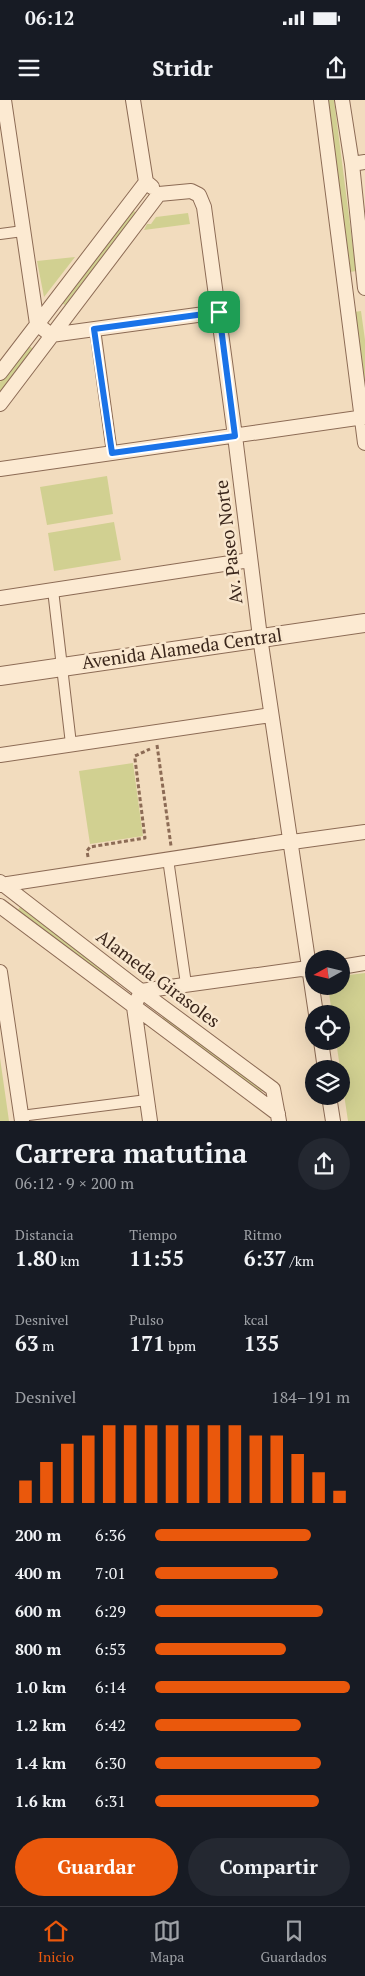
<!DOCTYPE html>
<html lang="es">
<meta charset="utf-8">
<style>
body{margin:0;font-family:"PT Serif",serif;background:#242831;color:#f1f3f6;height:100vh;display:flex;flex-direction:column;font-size:19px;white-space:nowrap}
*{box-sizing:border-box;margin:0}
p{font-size:16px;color:#9ea1a6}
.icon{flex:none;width:28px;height:28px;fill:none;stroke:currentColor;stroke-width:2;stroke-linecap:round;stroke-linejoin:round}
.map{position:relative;height:1021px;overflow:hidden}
.sheet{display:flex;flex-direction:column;background:#171b24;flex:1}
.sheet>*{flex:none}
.needle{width:32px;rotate:262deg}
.controls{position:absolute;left:305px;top:850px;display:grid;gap:10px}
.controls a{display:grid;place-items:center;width:45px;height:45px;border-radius:50%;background:#171b24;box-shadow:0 5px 20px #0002;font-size:25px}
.pin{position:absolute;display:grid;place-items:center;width:42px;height:42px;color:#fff;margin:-21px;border-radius:10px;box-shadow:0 2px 8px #0006}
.round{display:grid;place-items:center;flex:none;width:52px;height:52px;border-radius:26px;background:#242831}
.head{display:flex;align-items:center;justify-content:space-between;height:85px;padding:0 15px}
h1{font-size:28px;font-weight:800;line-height:38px}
.stats{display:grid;grid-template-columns:repeat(3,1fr);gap:8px;height:85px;padding:5px 15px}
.stats div{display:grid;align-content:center}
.stats b{font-size:21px;font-weight:800}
.stats small{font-size:14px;font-weight:400}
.stats p{font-size:14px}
.chart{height:140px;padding:10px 15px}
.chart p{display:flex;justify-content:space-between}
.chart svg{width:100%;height:90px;margin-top:5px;stroke:#ea580c;stroke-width:6}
.primary-button{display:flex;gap:10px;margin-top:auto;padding:10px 15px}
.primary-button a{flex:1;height:58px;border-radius:30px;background:#ea580c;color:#fff;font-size:20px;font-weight:800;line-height:58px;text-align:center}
.primary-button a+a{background:#242831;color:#f1f3f6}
ul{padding:0 15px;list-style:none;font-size:16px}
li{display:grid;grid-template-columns:80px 60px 1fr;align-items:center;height:38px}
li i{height:12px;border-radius:6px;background:#ea580c}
.status{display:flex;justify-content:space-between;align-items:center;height:35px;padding:0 25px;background:#171b24;direction:ltr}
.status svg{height:14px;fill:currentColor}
header{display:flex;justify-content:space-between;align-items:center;height:65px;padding:0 15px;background:#171b24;font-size:22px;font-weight:800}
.menu{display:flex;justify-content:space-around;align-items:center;height:70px;border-top:1px solid #363941;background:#171b24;font-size:14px;color:#9ea1a6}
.menu a{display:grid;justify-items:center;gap:2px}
.menu .current{color:#ea580c}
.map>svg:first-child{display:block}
.green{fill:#d1d091}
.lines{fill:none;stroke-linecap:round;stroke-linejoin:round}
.pedestrian-casing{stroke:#8c6b55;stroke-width:12}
.minor-casing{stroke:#8c6b55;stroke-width:16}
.tertiary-casing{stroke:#8c6b55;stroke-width:20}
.path{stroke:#8c6b55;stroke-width:3;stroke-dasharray:4 2.5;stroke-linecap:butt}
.pedestrian{stroke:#fcead2;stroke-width:10}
.minor{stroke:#fcead2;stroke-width:14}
.tertiary{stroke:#fcead2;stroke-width:18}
.route-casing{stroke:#fff;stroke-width:10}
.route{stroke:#1a73e8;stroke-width:6}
.labels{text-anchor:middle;stroke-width:5;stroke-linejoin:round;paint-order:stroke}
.street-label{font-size:18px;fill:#3a261b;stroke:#f9e7ce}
</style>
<div class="status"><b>06:12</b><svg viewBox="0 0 49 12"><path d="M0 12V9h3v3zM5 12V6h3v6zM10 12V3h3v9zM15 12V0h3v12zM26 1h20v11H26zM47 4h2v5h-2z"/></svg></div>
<header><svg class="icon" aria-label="menu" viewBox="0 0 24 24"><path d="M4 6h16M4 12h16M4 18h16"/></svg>Stridr<svg class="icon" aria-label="share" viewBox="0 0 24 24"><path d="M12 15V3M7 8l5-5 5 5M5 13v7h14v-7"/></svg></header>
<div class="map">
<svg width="365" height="1021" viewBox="0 0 365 1021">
<rect width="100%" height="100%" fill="#f2dcbe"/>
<!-- green -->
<path class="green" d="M 328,0 L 334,0 L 356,171 L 350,172 Z
M 132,109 L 136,113 L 65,205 L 60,202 Z
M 188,113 L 190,124 L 144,130 L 147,124 L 151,124 L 156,117 Z
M 75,157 L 44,197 L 37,161 Z
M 361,211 L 365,240 L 365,291 L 354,212 Z
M 28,245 L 33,249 L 0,292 L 0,282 Z
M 107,376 L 113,414 L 47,425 L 40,387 Z
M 114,422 L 121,460 L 54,471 L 48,433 Z
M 133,663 L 143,736 L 90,744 L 79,671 Z
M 20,807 L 115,879 L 111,883 L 17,811 Z
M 365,873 L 365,1021 L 348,1021 L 336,941 L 341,941 L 341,914 L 332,914 L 328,886 L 341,886 L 341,876 Z
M 164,916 L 264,989 L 260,993 L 161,921 Z
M 0,958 L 9,1021 L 0,1021 Z"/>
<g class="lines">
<!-- pedestrian casing -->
<g class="pedestrian-casing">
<path id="pedestrian" d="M 0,134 L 23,131
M 95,229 L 112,353
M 53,490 L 71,644
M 168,759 L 186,884
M 21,1016 L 147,1000"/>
</g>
<!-- minor casing -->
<g class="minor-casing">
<path id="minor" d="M 4,0 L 37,224 L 51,235 L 219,212
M 133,0 L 146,82 L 152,87
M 321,0 L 365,343
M 342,0 L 352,64 L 365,188
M 352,64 L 365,62
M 0,273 L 146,82
M 0,304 L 159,94 L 191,91 L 199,95 L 204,107 L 235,336 L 260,537 L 316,914
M 0,369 L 365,317
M 0,498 L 250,460
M 0,655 L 271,615
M 0,782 L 141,891 L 273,989 L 279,1021
M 0,785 L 282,742 L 292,742 L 365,732
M 0,806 L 278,1014
M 341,867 L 365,863
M 0,872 L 22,1021
M 321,941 L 325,969
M 329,996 L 333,1021
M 150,1021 L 134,907 L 141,891 L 301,869 L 314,871"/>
</g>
<!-- tertiary casing -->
<g class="tertiary-casing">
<path id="tertiary" d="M 0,576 L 365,523"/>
</g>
<!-- path -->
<path class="path" d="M 157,645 L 171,746
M 88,757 L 87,751 L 90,747 L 145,738 L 135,659 L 135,656 L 150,649"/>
<!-- pedestrian -->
<use href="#pedestrian" class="pedestrian"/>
<!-- minor -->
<use href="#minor" class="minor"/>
<!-- tertiary -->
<use href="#tertiary" class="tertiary"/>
</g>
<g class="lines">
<!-- route casing -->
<g class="route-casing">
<path id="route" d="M 219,212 L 235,336 L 112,353 L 94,229 Z"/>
</g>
<!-- route -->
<use href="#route" class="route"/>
</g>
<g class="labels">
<!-- street labels -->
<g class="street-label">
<text transform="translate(229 442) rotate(-97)" y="6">Av. Paseo Norte</text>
<text transform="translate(182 549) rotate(-8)" y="6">Avenida Alameda Central</text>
<text transform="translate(158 879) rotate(37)" y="6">Alameda Girasoles</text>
</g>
</g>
</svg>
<div class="controls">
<a><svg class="needle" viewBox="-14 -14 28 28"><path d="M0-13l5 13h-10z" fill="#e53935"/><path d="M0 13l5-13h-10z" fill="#9ea1a6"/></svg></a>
<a><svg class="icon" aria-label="locate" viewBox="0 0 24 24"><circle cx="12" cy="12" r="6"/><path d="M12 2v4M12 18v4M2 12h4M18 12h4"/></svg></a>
<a><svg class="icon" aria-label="layers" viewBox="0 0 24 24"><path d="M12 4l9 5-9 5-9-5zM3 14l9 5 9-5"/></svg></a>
</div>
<div class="pin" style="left:219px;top:212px;background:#1e9e55"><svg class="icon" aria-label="arrive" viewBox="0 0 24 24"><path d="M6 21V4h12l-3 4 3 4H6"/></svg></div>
</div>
<section class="sheet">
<div class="head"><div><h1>Carrera matutina</h1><p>06:12 · 9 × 200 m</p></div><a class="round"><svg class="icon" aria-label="share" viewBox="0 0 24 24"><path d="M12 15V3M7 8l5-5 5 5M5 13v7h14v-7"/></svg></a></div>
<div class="stats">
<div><p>Distancia</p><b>1.80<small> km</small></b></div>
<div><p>Tiempo</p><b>11:55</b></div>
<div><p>Ritmo</p><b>6:37<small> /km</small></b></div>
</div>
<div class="stats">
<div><p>Desnivel</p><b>63<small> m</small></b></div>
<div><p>Pulso</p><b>171<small> bpm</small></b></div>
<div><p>kcal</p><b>135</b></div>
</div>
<div class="chart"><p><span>Desnivel</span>184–191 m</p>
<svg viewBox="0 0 160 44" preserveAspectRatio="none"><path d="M5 44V33M15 44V24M25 44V15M35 44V11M45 44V6M55 44V6M65 44V6M75 44V6M85 44V6M95 44V6M105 44V6M115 44V11M125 44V11M135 44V20M145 44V29M155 44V38"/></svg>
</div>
<ul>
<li><b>200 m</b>6:36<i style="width:80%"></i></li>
<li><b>400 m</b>7:01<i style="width:63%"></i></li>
<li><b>600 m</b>6:29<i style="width:86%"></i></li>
<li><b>800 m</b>6:53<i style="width:67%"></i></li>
<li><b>1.0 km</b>6:14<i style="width:100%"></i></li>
<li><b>1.2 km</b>6:42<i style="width:75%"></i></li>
<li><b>1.4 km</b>6:30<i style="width:85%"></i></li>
<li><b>1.6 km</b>6:31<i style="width:84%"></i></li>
</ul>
<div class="primary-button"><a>Guardar</a><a>Compartir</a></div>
</section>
<nav class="menu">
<a class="current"><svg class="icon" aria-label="home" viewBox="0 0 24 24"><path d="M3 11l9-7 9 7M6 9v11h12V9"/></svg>Inicio</a>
<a><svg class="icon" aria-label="map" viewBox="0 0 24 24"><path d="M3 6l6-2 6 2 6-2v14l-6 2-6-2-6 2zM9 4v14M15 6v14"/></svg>Mapa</a>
<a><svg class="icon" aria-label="saved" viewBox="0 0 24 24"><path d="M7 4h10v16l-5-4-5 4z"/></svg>Guardados</a>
</nav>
